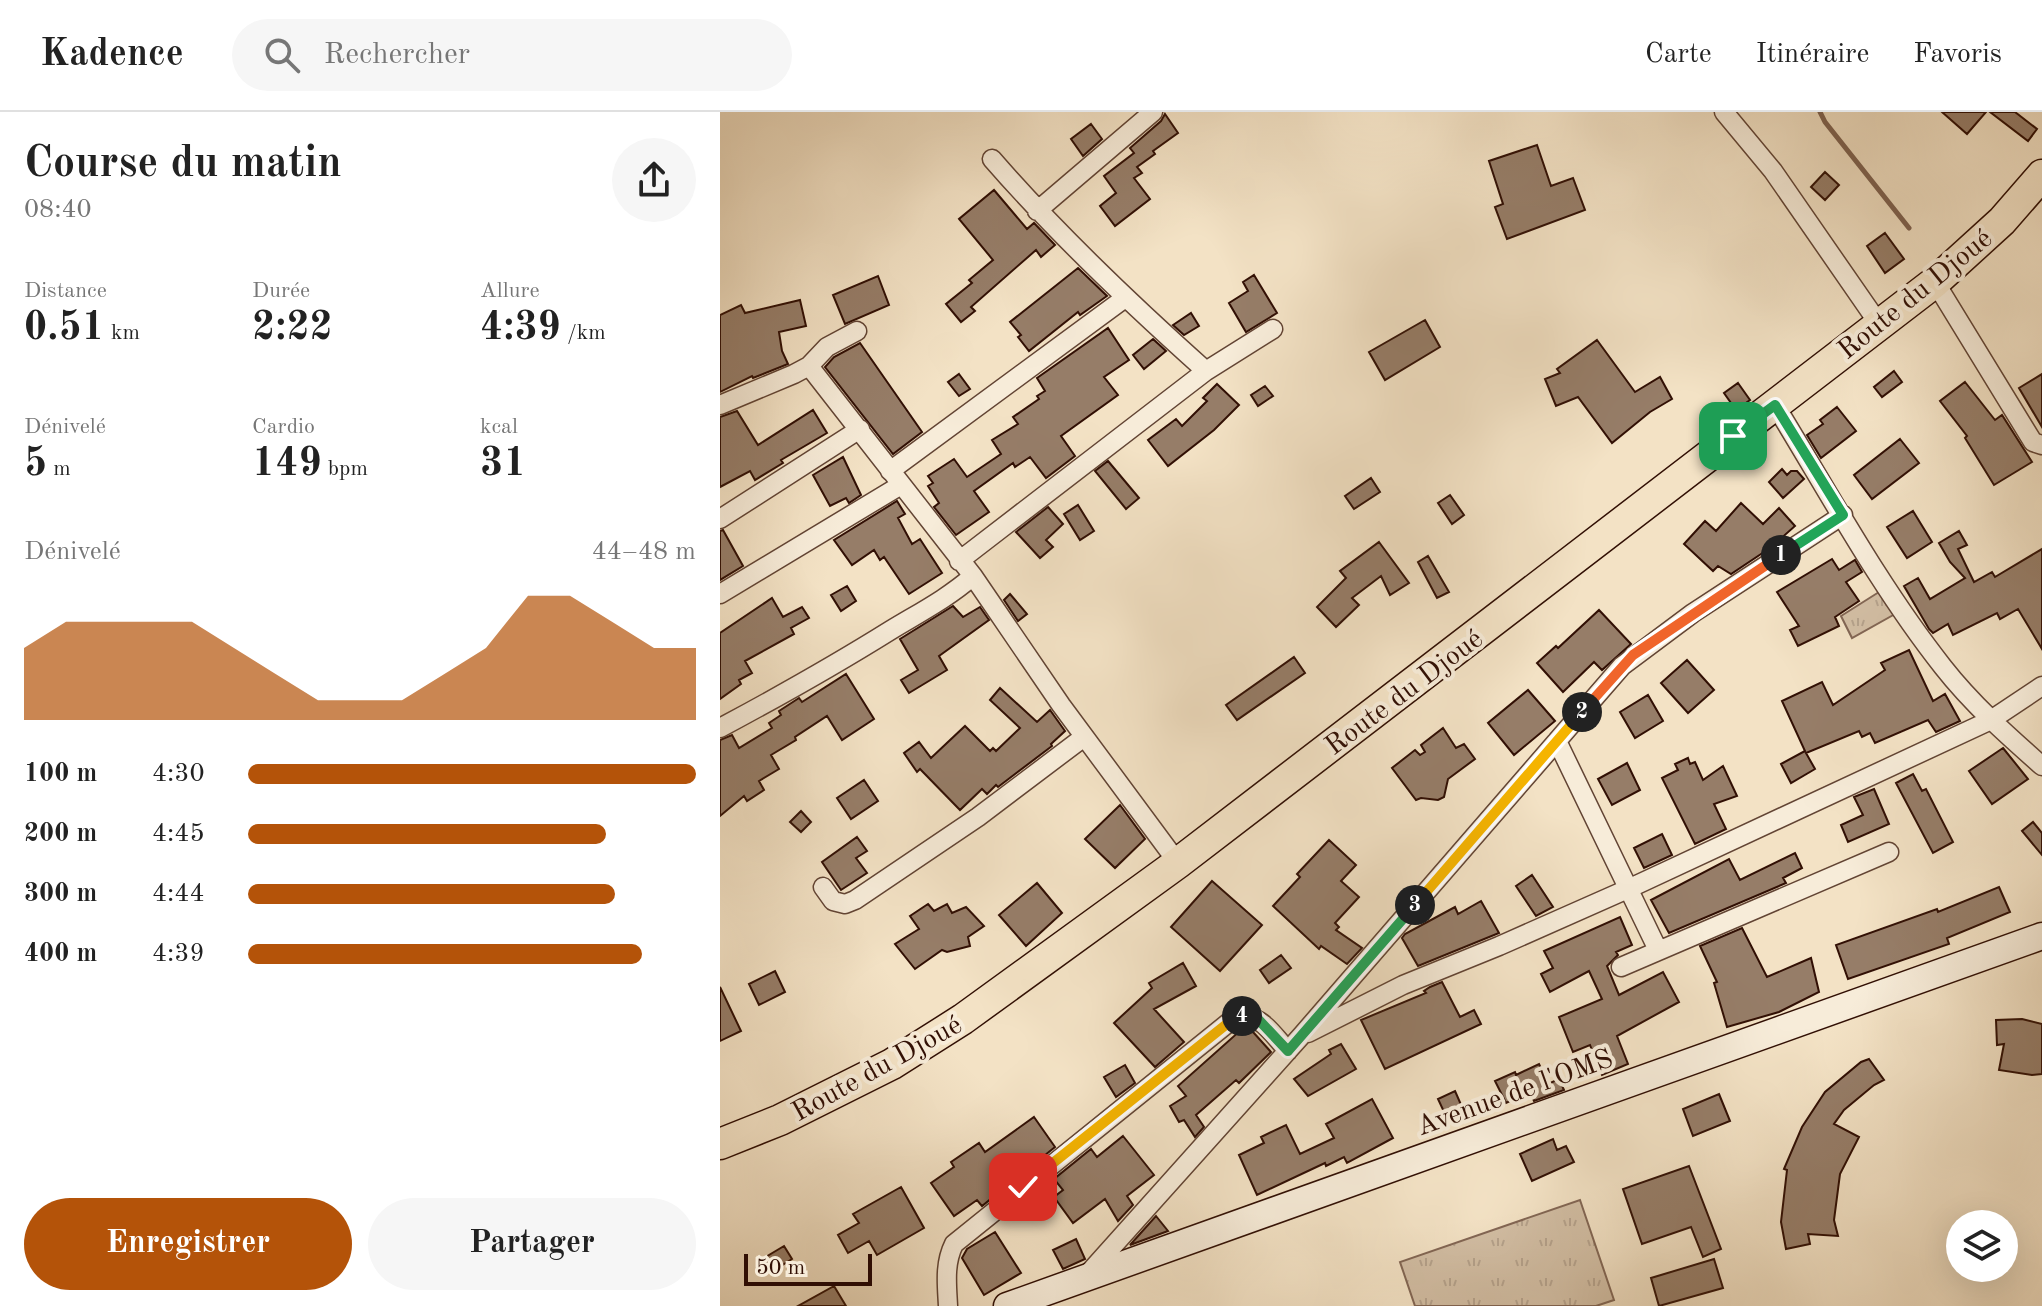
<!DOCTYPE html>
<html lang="fr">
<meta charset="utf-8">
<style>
body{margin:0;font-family:"Old Standard TT",serif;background:#f6f6f6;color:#222;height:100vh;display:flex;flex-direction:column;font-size:30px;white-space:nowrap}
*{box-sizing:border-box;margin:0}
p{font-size:26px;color:#767676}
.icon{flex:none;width:44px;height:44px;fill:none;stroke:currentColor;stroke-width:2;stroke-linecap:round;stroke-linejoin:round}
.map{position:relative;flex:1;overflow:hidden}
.side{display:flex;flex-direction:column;background:#fff;width:720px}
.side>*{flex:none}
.buttons{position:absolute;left:1226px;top:1098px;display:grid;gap:16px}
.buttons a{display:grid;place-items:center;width:72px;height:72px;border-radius:50%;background:#fff;box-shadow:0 8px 32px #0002;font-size:40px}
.scale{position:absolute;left:24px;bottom:20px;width:128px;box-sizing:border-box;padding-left:8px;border:4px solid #310f04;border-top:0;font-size:22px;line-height:28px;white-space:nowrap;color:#310f04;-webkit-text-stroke:6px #f7ecd9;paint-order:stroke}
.pin{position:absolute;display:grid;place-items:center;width:68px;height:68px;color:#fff;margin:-34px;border-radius:16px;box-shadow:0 4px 12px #0006}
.km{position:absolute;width:40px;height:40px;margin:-20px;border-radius:50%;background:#222;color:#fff;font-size:22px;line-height:40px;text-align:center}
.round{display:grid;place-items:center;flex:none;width:84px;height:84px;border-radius:42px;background:#f6f6f6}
.headline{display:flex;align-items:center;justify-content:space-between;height:136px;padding:0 24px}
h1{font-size:44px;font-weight:700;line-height:60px}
.metrics{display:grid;grid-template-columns:repeat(3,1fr);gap:12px;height:136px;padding:8px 24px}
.metrics div{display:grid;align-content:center}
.metrics b{font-size:40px;font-weight:700}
.metrics small{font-size:22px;font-weight:400}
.metrics p{font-size:22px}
.chart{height:224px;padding:16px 24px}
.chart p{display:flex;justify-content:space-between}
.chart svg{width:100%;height:144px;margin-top:8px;fill:#b45309;opacity:.7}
.primary-button{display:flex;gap:16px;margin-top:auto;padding:16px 24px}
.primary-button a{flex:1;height:92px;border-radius:48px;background:#b45309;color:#fff;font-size:32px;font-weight:700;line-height:92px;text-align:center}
.primary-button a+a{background:#f6f6f6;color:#222}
ul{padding:0 24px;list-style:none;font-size:26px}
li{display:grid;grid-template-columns:128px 96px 1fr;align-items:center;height:60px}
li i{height:20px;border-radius:10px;background:#b45309}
header{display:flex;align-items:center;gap:48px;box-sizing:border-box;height:112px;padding:0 40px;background:#fff;border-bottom:2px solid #e0e0e0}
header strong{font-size:38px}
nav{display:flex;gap:44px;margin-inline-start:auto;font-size:28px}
.search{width:560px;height:72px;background:#f6f6f6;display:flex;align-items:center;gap:20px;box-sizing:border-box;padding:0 28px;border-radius:44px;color:#767676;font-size:30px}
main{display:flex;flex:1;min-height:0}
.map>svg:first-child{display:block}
.grass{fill:url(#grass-tufts);stroke:#826654;stroke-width:2}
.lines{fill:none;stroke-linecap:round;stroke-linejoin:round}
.stream{stroke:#7e6250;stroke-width:5}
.building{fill:#967d68;stroke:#310f04;stroke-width:2}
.street-casing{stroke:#624434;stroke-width:21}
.secondary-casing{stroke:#310f04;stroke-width:29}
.primary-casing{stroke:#310f04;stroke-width:33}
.street{stroke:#f7ecd9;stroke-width:18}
.secondary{stroke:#f7ecd9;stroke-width:26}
.primary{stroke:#f3e2c5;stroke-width:30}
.split-1-casing{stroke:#fff;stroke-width:16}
.split-2-casing{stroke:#fff;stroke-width:16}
.split-3-casing{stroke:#fff;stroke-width:16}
.split-4-casing{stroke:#fff;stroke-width:16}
.split-5-casing{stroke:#fff;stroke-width:16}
.split-1{stroke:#22a559;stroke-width:10}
.split-2{stroke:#f0652b;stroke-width:10}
.split-3{stroke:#f5b400;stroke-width:10}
.split-4{stroke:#22a559;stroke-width:10}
.split-5{stroke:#f5b400;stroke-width:10}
.labels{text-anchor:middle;stroke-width:8;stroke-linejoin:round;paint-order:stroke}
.street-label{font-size:28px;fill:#310f04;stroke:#f7ecd9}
</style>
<header>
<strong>Kadence</strong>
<div class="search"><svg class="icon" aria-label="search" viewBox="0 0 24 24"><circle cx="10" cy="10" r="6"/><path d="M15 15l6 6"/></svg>Rechercher</div>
<nav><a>Carte</a><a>Itinéraire</a><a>Favoris</a></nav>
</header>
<main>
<section class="side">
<div class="headline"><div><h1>Course du matin</h1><p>08:40</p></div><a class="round"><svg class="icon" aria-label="share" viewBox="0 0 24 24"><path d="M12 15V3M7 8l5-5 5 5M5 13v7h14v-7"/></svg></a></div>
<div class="metrics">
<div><p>Distance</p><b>0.51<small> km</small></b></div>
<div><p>Durée</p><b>2:22</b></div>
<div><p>Allure</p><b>4:39<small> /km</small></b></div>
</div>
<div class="metrics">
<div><p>Dénivelé</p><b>5<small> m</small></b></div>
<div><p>Cardio</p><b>149<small> bpm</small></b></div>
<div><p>kcal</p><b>31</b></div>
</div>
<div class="chart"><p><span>Dénivelé</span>44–48 m</p>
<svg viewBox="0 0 160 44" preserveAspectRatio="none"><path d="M0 44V22L10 14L20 14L30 14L40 14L50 22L60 30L70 38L80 38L90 38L100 30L110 22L120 6L130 6L140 14L150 22L160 22V44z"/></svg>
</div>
<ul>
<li><b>100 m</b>4:30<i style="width:100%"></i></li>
<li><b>200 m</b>4:45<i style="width:80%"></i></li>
<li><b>300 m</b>4:44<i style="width:82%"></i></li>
<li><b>400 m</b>4:39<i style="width:88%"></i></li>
</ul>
<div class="primary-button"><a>Enregistrer</a><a>Partager</a></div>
</section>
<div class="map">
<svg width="1322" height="1194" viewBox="0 0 1322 1194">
<defs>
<pattern id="grass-tufts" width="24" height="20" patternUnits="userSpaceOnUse" patternTransform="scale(2)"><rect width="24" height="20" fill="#d2bea4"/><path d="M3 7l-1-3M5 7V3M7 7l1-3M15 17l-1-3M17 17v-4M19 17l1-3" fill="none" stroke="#b5a28c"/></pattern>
</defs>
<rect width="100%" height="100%" fill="#f3e2c5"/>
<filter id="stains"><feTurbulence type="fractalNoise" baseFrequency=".0025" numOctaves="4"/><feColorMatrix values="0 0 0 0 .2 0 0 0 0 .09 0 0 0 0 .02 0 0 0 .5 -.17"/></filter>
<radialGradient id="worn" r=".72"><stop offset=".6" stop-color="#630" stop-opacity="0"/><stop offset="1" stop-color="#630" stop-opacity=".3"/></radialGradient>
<!-- grass -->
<path class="grass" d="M 1159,480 L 1175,502 L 1132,526 L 1121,504 Z
M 860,1088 L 894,1188 L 876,1194 L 695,1194 L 680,1150 Z"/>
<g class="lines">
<!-- stream -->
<path class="stream" d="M 1100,0 L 1105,10 L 1189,116"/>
</g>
<!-- building -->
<path class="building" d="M 1222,0 L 1266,0 L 1247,22 Z
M 1270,0 L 1295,0 L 1317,17 L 1308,29 Z
M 445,2 L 458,21 L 433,39 L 435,42 L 417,55 L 422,61 L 414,66 L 430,87 L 395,114 L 380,94 L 396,81 L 384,64 L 414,41 L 410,36 L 441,9 Z
M 371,12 L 382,27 L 363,44 L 351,27 Z
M 817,33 L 831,74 L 853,66 L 865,98 L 787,127 L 775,95 L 783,92 L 769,49 Z
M 1105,60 L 1119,73 L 1105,88 L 1091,75 Z
M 274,78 L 307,117 L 314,111 L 335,133 L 321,145 L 316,138 L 251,195 L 255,199 L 241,210 L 226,192 L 252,171 L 249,168 L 273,148 L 239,107 Z
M 1165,121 L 1184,147 L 1165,161 L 1147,134 Z
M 358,156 L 387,184 L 360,203 L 358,200 L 309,239 L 298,225 L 301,223 L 290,210 Z
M 534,163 L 557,201 L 526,220 L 509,191 L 528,179 L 523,170 Z
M 158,164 L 169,193 L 125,212 L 113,183 Z
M 80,188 L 86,214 L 59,220 L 62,239 L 68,252 L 33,266 L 32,264 L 0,280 L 0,203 L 21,193 L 25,201 Z
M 471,201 L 479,214 L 464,223 L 453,213 Z
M 705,208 L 720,235 L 665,268 L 649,240 Z
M 388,216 L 409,248 L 384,265 L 398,283 L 341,324 L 355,344 L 326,366 L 310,345 L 295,355 L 293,351 L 254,379 L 269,400 L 236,423 L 214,395 L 219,391 L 208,374 L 213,371 L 208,364 L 234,347 L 247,365 L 281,342 L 272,328 L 298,312 L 293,305 L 319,287 L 317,284 L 325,279 L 317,266 Z
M 433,227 L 446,239 L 424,257 L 413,243 Z
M 877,228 L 915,280 L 940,265 L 952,287 L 930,300 L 892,331 L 858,285 L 836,294 L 825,267 L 840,261 L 837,257 Z
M 140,231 L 202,320 L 173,342 L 105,255 L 114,245 Z
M 1174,259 L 1182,270 L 1162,285 L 1154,275 Z
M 239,262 L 250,277 L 239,284 L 228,270 Z
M 1322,262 L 1322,315 L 1299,276 Z
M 1245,270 L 1275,308 L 1282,303 L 1312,350 L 1274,373 L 1245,326 L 1247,324 L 1220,289 Z
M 1018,271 L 1030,288 L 1016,298 L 1004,281 Z
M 497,272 L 519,293 L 494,318 L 448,354 L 428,328 L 456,307 L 462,314 L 487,289 L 483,286 Z
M 545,274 L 553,284 L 538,294 L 531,283 Z
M 1117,295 L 1136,319 L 1101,346 L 1087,323 L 1103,312 L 1100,308 Z
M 93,298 L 107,321 L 61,348 L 63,351 L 35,368 L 30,359 L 0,375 L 0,305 L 17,299 L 38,333 Z
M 1180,327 L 1199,351 L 1152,387 L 1134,363 Z
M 123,345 L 141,383 L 129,391 L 126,386 L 110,394 L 93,363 Z
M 388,349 L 419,386 L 406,397 L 375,359 Z
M 1062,357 L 1067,363 L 1071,359 L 1077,359 L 1084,367 L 1063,386 L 1049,370 Z
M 651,366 L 660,380 L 634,397 L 625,384 Z
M 730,383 L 744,403 L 732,412 L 718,391 Z
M 177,389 L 185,402 L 178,406 L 192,432 L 200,427 L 222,461 L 189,482 L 164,445 L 160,448 L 154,438 L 132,453 L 114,428 Z
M 1021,391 L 1043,412 L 1059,396 L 1075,414 L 1050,436 L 1011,462 L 998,454 L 993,459 L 964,432 L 985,409 L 996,419 Z
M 358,393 L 374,419 L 360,428 L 344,402 Z
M 328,395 L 343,412 L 326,428 L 333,435 L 320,446 L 296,420 Z
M 1193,399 L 1212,430 L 1187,446 L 1167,415 Z
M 3,418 L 23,454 L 0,468 L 0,419 Z
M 1239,419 L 1247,433 L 1238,437 L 1254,470 L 1272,460 L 1275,465 L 1322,437 L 1322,537 L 1298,497 L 1280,507 L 1277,501 L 1233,523 L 1228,512 L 1213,521 L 1209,517 L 1184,474 L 1198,466 L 1210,487 L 1245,466 L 1230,450 L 1219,431 Z
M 659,430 L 689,471 L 670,483 L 661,464 L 632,486 L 639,493 L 616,515 L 597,495 L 626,466 L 620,459 Z
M 708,444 L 729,480 L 717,486 L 698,450 Z
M 1112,447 L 1119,458 L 1135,448 L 1142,460 L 1126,470 L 1139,489 L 1115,505 L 1119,514 L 1078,534 L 1070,518 L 1079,514 L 1057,480 Z
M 127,474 L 136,489 L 121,499 L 111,483 Z
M 290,482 L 307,502 L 298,509 L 284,488 Z
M 52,486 L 63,505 L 82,495 L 89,506 L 71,516 L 74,522 L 25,549 L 32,561 L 19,568 L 21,572 L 0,587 L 0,521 Z
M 233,494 L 243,505 L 260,495 L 269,508 L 219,544 L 227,558 L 189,581 L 181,568 L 198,558 L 180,527 Z
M 879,498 L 911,532 L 882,558 L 874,550 L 843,580 L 817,551 L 836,534 L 838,536 Z
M 1189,538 L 1213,589 L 1225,582 L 1240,609 L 1216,620 L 1208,608 L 1155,631 L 1150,621 L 1142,625 L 1139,619 L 1086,641 L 1095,657 L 1071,671 L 1061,652 L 1085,639 L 1062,589 L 1102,570 L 1113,593 L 1165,558 L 1161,551 Z
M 574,545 L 585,561 L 517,608 L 506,593 Z
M 967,548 L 994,578 L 968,601 L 941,571 Z
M 126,562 L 154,607 L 122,628 L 107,604 L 75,625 L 76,628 L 51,643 L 59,657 L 39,669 L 44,678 L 27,689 L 24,684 L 0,704 L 0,628 L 12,623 L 19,636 L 52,616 L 49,611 L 61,603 L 59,599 L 79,586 L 82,590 Z
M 280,576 L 317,610 L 330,598 L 345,619 L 331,632 L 332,634 L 278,675 L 276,673 L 267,682 L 262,677 L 240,698 L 200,657 L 197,660 L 184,641 L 199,630 L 211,646 L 245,614 L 270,639 L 273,636 L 276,639 L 300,616 L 270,588 Z
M 808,578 L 835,609 L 794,643 L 768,611 Z
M 928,583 L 943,609 L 915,626 L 900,600 Z
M 723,616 L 736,636 L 744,632 L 755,647 L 728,667 L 724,685 L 718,688 L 701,686 L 696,688 L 672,656 L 695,638 L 700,643 L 705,640 L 701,633 Z
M 1283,636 L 1308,667 L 1272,692 L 1249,659 Z
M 968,646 L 970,652 L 975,650 L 983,668 L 1003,654 L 1017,684 L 994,692 L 1006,717 L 975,732 L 942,666 L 958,658 L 955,652 Z
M 907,651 L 920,678 L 892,693 L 878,667 Z
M 1193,662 L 1202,679 L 1206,677 L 1233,730 L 1213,741 L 1176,671 Z
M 144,668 L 158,689 L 131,707 L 117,686 Z
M 1154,677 L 1169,712 L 1128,730 L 1121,713 L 1143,703 L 1134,685 Z
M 400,693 L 425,727 L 395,756 L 365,727 Z
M 81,699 L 91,710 L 81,720 L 70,710 Z
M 1313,710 L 1322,721 L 1322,743 L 1302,719 Z
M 942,722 L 952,743 L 924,756 L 914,736 Z
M 137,725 L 147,739 L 136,746 L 147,761 L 121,778 L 102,750 Z
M 609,728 L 636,753 L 621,769 L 639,785 L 615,811 L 619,815 L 616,818 L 642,836 L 627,852 L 601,834 L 599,837 L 553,794 L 580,765 L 577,762 Z
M 1075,741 L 1082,756 L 1063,766 L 1066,771 L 949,821 L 931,788 L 1009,747 L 1020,768 Z
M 812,763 L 833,795 L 816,804 L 796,774 Z
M 492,769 L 542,813 L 500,859 L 451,815 Z
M 317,771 L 342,801 L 306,834 L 279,803 Z
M 1279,775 L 1290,800 L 1227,826 L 1229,832 L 1128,867 L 1116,833 L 1217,797 L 1218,800 Z
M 761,789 L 779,821 L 698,854 L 682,826 L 685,822 L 735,795 L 738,802 Z
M 208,792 L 214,799 L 227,792 L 232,801 L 246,795 L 264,814 L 248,825 L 250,834 L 227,840 L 222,838 L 195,857 L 175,832 L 199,817 L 190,804 Z
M 900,805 L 912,833 L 896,840 L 898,843 L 887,854 L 899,883 L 943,860 L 959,890 L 897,924 L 908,952 L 882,963 L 870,933 L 853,940 L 839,905 L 882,887 L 869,859 L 830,880 L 821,862 L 833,856 L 824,839 Z
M 1022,816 L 1047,865 L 1091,846 L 1099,880 L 1059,900 L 1007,915 L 994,871 L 997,870 L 980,834 Z
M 561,843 L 571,856 L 549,871 L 540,858 Z
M 463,851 L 476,874 L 434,897 L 464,930 L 435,955 L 394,911 L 432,876 L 429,871 Z
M 55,859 L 65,880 L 39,893 L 29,872 Z
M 722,870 L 740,905 L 754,898 L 761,912 L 665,957 L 641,908 L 706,881 L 704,879 L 710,875 Z
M 0,875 L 21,919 L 0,929 Z
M 1302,907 L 1322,912 L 1322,962 L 1312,963 L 1279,958 L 1284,932 L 1277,933 L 1276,908 Z
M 522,917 L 533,920 L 551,940 L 519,971 L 516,968 L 476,1003 L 484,1015 L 475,1025 L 464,1008 L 459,1010 L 450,994 L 466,984 L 458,974 Z
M 621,932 L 636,957 L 588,984 L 574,967 L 611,942 L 609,938 Z
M 1149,947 L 1164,968 L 1154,973 L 1124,998 L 1114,1012 L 1139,1025 L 1120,1062 L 1114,1108 L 1118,1124 L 1088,1122 L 1090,1132 L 1066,1137 L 1061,1110 L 1067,1058 L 1064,1057 L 1082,1015 L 1105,980 L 1141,950 Z
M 819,952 L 828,972 L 839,967 L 844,978 L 814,989 L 810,980 L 786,991 L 775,969 L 795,960 L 796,963 Z
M 405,953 L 415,971 L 396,985 L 384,965 Z
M 735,979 L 742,995 L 725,1002 L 718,987 Z
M 999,982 L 1010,1009 L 973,1024 L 963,997 Z
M 652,987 L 673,1026 L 627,1051 L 624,1045 L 606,1054 L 605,1051 L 537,1083 L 519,1043 L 544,1031 L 541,1025 L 566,1013 L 580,1042 L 614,1026 L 606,1012 Z
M 314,1005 L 335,1035 L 262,1094 L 257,1088 L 234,1104 L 211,1071 L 234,1055 L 231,1050 L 259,1031 L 265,1040 Z
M 403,1024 L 434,1063 L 407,1084 L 413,1093 L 398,1109 L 385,1087 L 353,1111 L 334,1085 L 343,1078 L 334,1067 L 371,1037 L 377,1045 Z
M 833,1027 L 837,1038 L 846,1034 L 854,1050 L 812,1069 L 800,1042 Z
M 969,1054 L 1001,1137 L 983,1145 L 971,1115 L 922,1132 L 903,1077 Z
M 181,1075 L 204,1116 L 157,1143 L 149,1129 L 128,1141 L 118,1123 L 139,1111 L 133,1102 Z
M 436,1104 L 448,1119 L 410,1133 Z
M 275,1120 L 301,1161 L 264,1183 L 242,1146 L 247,1137 Z
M 356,1127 L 365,1147 L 343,1157 L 333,1138 Z
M 64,1134 L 72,1147 L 53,1159 L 44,1146 Z
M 994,1147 L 1003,1176 L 939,1194 L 931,1166 Z
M 114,1174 L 126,1194 L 78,1194 Z"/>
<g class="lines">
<!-- street casing -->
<g class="street-casing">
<path id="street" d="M 1004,0 L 1053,59 L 1159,212
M 272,47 C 338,123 411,192 486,259
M 317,99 L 433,0
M 1215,170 L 1313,330 L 1322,333
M 89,254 L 253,464 L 341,593 L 458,751
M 0,293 L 74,262 L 89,254 L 107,235 L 137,219
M 1055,293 C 1109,381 1159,474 1223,555 C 1252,592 1287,623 1322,654
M 170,359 L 405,186
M 0,407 L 140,317
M 239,449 L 486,259 L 553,217
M 0,482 L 181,373
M 0,616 C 58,585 115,553 171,518 C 199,501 228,486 253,464
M 837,629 L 938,838
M 103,775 L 113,789 L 125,792 L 135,788 L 258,705 L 364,625
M 901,855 L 1169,740
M 588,921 L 683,873 L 779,834 L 910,776 L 1271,608 L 1322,574
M 367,1163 L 582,923 L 902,554 L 973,501 L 1123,403
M 228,1194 C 227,1173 224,1152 234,1132 L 513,907 C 540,898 551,921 568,939"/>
</g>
<!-- secondary casing -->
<g class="secondary-casing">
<path id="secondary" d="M 287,1194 L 1322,824"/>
</g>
<!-- primary casing -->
<g class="primary-casing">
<path id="primary" d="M 0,1032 L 60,1008 L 172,952 L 243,907 L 458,751 L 1215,170 L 1282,109 L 1322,63"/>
</g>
<!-- street -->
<use href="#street" class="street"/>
<!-- secondary -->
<use href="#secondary" class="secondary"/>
<!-- primary -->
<use href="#primary" class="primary"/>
</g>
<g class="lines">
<!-- split-1 casing -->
<g class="split-1-casing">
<path id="split-1" d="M 1013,324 L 1055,293 L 1123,403 L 1061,443"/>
</g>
<!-- split-2 casing -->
<g class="split-2-casing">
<path id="split-2" d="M 862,600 L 913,543 L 1061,443"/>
</g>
<!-- split-3 casing -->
<g class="split-3-casing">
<path id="split-3" d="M 695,793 L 862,600"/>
</g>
<!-- split-4 casing -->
<g class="split-4-casing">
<path id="split-4" d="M 522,904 L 536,905 L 568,939 L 695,793"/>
</g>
<!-- split-5 casing -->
<g class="split-5-casing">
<path id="split-5" d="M 303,1075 L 513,907 L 522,904"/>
</g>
<!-- split-1 -->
<use href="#split-1" class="split-1"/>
<!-- split-2 -->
<use href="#split-2" class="split-2"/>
<!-- split-3 -->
<use href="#split-3" class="split-3"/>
<!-- split-4 -->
<use href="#split-4" class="split-4"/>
<!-- split-5 -->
<use href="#split-5" class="split-5"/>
</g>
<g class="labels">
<!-- street labels -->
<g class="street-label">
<text transform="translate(1194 181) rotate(-39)" y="10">Route du Djoué</text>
<text transform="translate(683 579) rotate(-37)" y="10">Route du Djoué</text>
<text transform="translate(156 955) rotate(-29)" y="10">Route du Djoué</text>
<text transform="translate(794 979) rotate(-20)" y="10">Avenue de l'OMS</text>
</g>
</g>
<rect width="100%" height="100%" filter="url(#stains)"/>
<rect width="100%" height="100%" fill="url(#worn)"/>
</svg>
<div class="buttons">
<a><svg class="icon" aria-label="layers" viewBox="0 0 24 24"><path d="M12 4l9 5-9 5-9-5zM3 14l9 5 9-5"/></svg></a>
</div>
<div class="scale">50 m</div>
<div class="pin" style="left:1013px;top:324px;background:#1e9e55"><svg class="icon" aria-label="arrive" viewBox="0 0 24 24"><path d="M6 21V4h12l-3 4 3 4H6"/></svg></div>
<div class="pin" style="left:303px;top:1075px;background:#d93025"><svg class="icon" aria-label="check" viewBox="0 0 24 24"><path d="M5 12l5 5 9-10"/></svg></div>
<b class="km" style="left:1061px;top:443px">1</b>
<b class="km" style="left:862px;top:600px">2</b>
<b class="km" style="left:695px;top:793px">3</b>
<b class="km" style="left:522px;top:904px">4</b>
</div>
</main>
